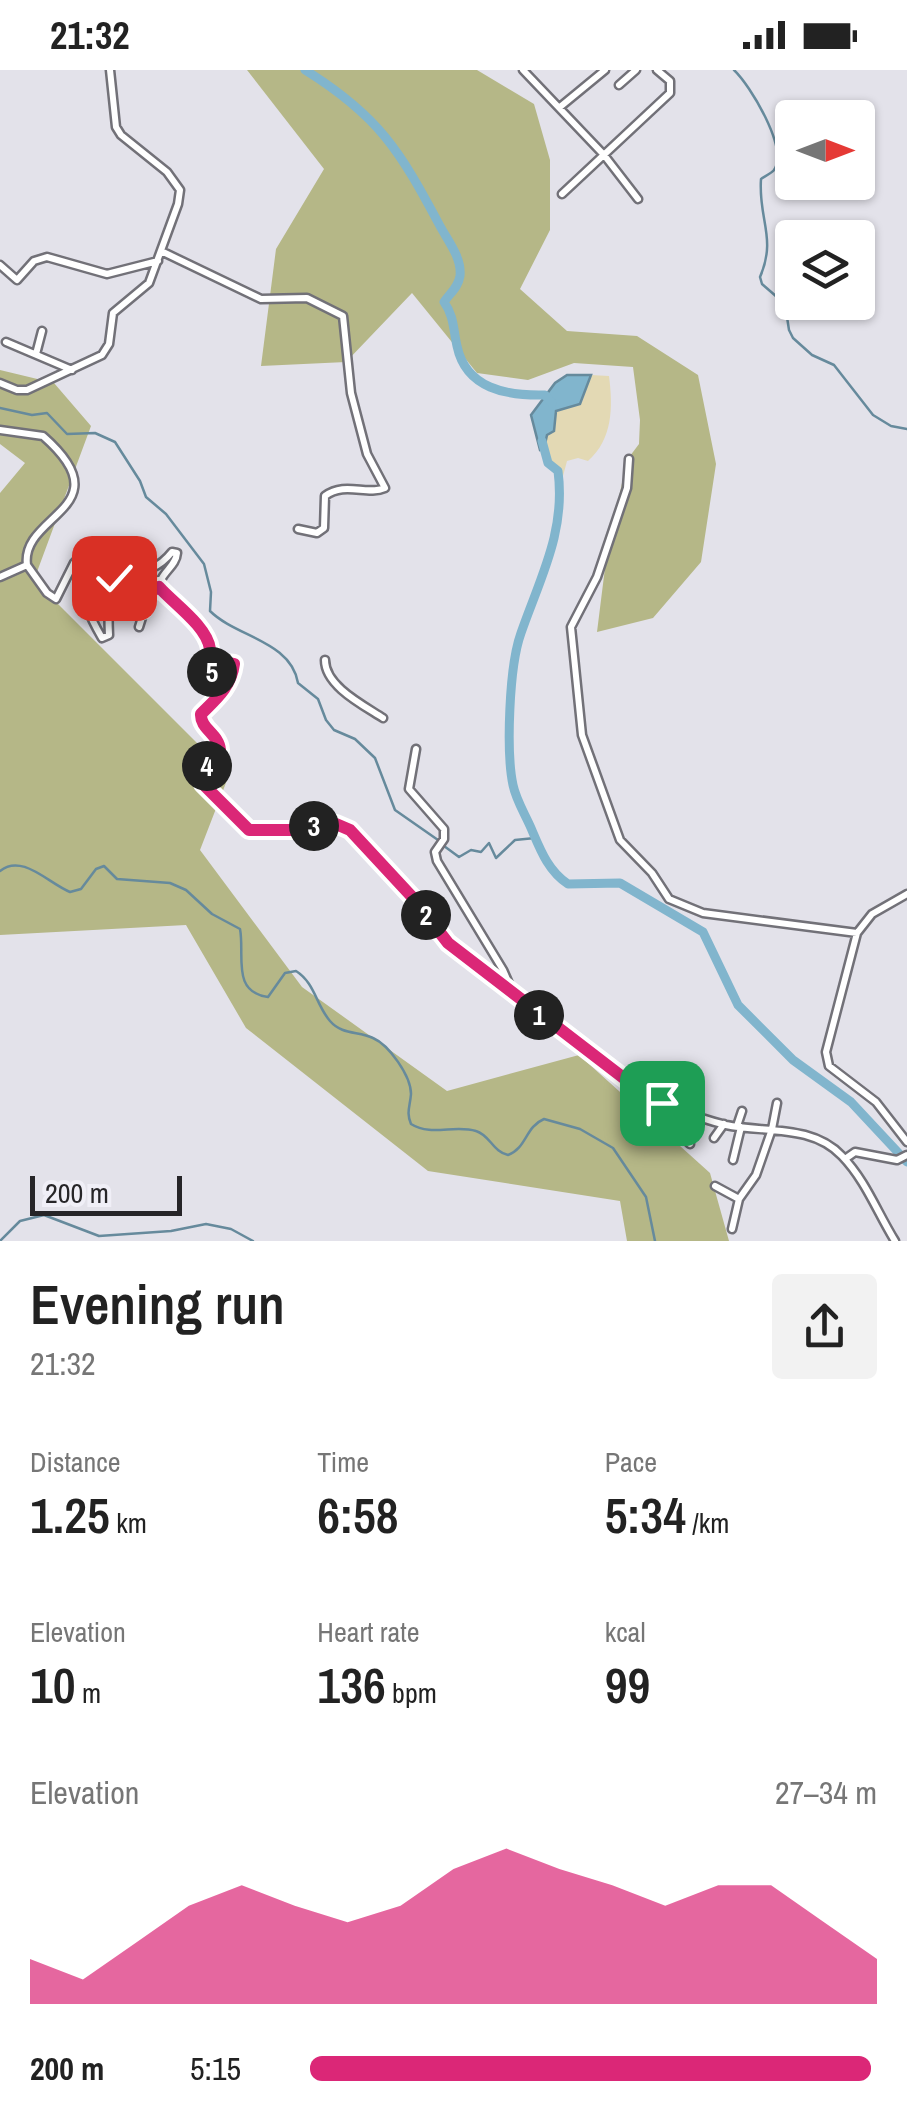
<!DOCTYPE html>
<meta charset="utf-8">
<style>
body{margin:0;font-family:"Archivo Narrow",sans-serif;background:#f2f2f2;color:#222;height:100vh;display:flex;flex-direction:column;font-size:38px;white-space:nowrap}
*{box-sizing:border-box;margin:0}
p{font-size:32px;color:#767676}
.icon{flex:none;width:55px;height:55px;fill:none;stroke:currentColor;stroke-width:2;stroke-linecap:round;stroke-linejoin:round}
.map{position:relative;height:1171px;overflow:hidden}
.side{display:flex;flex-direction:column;background:#fff;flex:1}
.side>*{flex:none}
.needle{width:65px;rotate:90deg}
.buttons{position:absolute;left:775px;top:30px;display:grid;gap:20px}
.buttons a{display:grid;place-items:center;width:100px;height:100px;border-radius:10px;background:#fff;box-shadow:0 2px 8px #0004;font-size:50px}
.scale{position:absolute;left:30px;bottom:25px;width:152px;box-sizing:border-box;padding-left:10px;border:5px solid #262528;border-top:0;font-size:28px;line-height:35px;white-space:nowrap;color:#262528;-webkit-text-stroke:8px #f0eff7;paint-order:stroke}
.pin{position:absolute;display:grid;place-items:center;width:85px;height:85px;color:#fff;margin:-42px;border-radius:20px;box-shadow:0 5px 15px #0006}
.km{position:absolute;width:50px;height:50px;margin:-25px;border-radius:50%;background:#222;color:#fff;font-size:28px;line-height:50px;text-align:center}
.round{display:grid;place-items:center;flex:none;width:105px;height:105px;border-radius:10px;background:#f2f2f2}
.summary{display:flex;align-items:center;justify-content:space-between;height:170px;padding:0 30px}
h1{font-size:55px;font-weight:600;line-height:75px}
.figures{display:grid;grid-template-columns:repeat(3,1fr);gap:15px;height:170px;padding:10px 30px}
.figures div{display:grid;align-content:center}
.figures b{font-size:50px;font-weight:600}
.figures small{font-size:28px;font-weight:400}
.figures p{font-size:28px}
.chart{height:280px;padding:20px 30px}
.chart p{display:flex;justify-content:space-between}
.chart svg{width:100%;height:180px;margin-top:10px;fill:#db2777;opacity:.7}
ul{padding:0 30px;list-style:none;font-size:32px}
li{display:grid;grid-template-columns:160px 120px 1fr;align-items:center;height:75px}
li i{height:25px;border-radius:12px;background:#db2777}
.status{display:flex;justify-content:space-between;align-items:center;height:70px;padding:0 50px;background:#fff;direction:ltr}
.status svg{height:28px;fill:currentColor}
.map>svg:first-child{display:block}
.forest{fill:#b5b787}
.sand{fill:#e3d9b4}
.water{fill:#81b5cd;stroke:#668a9c;stroke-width:2.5}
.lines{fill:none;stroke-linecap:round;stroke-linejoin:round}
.stream{stroke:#668a9c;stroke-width:2.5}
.river{stroke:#81b5cd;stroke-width:9}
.street-casing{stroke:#727178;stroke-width:11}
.street{stroke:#fff;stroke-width:6}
.route-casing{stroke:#fff;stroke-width:20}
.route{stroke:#db2777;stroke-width:12}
</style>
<div class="status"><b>21:32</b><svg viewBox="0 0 49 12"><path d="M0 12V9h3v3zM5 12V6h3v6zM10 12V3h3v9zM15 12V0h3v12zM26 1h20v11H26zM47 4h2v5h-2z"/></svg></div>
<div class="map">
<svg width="907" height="1171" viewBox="0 0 907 1171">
<rect width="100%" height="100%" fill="#e3e2ea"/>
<!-- forest -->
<path class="forest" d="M 247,0 L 477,0 L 534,34 L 550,90 L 550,160 L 520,219 L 567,261 L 637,266 L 698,305 L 716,394 L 701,492 L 653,548 L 597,562 L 607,482 L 627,390 L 639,374 L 640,350 L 633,297 L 574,293 L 528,310 L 477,303 L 412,223 L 346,292 L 261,296 L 276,179 L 324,99 Z
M 0,300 L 54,313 L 91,356 L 34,510 L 229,705 L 200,780 L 302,917 L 447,1021 L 579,985 L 710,1103 L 729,1171 L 627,1171 L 620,1131 L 428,1101 L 246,958 L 186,855 L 0,865 L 0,423 L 25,393 L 0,374 Z"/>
<!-- sand -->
<path class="sand" d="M 591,305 L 609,306 C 613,337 613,369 588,391 L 578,388 L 567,391 L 563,406 L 548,391 L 545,368 L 554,361 L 556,341 L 582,332 Z"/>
<!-- water -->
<path class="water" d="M 567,305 L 591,305 L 580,334 L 556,341 L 554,361 L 547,365 L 544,379 L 540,380 L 531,345 L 555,313 Z"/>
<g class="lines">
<!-- stream -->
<path class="stream" d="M 734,0 C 750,15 789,79 774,100 C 773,102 764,107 761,109 C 758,149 777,168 760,207 L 762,214 L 785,234 L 789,260 L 793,268 L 812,285 L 834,295 L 873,345 L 891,356 L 907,359
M 0,338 L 32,345 L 47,343 L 67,364 L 95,363 L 115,372 L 140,411 L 146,427 L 166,444 L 204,494 L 211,522 L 210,541 C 236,567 291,571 298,613 L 318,629 L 326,650 L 334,660 L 355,669 L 375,688 L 395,740 L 438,770
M 444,776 L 459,787 L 471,780 L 481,782 L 489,773 L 496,788 L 515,770 L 535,768
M 0,801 C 22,783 48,813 70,822 L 81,819 L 96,799 L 104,796 L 117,809 L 170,813 L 186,820 L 212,844 L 240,859 C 245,885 231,922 268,927 L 285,903 L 296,901 C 315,913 316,935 330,951 C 342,965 358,961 373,968 C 389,975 411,1006 411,1024 C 410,1037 406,1042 411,1054 C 432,1067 454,1054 476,1061 C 490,1065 493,1082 508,1085 C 527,1078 525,1057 544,1049 L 580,1059 L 613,1078 L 646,1127 L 655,1171
M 0,1171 L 20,1151 L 44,1145 L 99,1166 L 171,1161 L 206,1154 L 231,1159 L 253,1171"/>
<!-- river -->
<path class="river" d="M 305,0 C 379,46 400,81 440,156 C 448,171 462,188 460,206 C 458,218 450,223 444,232 C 454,246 453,258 457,276 C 466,319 507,326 545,325 L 552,333
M 542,371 L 548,393 L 558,401 C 566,462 540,508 521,563 C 509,596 506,682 513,715 C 516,730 525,744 531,758 C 540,779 548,801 568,814 L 620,813 L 703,862 L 738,935 L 793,990 L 851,1032 L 907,1092"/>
<!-- street casing -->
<g class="street-casing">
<path id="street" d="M 523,0 L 604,85 L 638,129
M 619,15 L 636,0
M 560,37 L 605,0
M 562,124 L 670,23 L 670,11 L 657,0
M 161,181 L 261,229 L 307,228 L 343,246 L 351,323 L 367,384 L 385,418 C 367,426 345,411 325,426 L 324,458 L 317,463 L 298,459
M 0,195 L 17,210 L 34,191 L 47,187 L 107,204 L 158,191
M 6,272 L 72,300
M 36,284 L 42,261
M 0,313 L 17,320 L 27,320 L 102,285 L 109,274 L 113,243 L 149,213 L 178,134 L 180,120 L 167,102 L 121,65 L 116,57 L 110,0
M 0,360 L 43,366 C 125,438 20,444 27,495 L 47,523 L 56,529 L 74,493 L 91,475 L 102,474 C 103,487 94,491 88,503 C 78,525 91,549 102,568 L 109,565 C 104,466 136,527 172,482 L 177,483 C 176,498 157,504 160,520 C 177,534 205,555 210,578 C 211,586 206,594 205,602 L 212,602 L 229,593 L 234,596 L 219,628 L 201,643 L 201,651 L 221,676 L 218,687 L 202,701 L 202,709 L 239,753 L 249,761 L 299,760 L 329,754 L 350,760 L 414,829 L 448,873 L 634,1016 C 663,1034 693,1047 726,1055 C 764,1063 812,1054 842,1086 C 866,1111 877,1142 895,1171
M 629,389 L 627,418 L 597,507 L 571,557 L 582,665 L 620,770 L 652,803 L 669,829 L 703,843 L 857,863
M 0,507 L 27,495
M 111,517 L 143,540
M 139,557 L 150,522 L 159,517
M 325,590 C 325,616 363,635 383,648
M 416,679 L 409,719 L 444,759 L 444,769 L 435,782 L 437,791 L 503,900 L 514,925
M 907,824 L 872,844 L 857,863 L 826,982 L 829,996 L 876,1032 L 907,1072
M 682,1041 L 675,1054 L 676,1061 L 690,1074
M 737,1056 L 742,1041
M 714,1068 L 724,1054
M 845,1089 L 855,1082 L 897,1090 L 907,1085
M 733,1090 L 741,1057
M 715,1116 L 739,1129
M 732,1159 L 739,1129 L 756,1105 L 772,1059 L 777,1033"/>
</g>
<!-- street -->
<use href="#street" class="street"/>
</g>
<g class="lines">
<!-- route casing -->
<g class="route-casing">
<path id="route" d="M 114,508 L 110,516 L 143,540 L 150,522 L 159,517 C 173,533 207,556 210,579 C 211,587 206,594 206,602 C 216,604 223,591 234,594 C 231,617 216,629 201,644 C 200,659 219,664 220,680 L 200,705 L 203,714 L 249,760 L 298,760 L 323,754 L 336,754 L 350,760 L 414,829 L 448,873 L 634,1016 L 662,1033"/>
</g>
<!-- route -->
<use href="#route" class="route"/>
</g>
</svg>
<div class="buttons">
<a><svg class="needle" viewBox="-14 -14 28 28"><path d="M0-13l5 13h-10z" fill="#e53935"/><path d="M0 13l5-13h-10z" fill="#767676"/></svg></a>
<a><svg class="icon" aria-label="layers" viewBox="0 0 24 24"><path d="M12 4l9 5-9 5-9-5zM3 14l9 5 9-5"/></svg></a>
</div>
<div class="scale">200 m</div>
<div class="pin" style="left:662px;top:1033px;background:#1e9e55"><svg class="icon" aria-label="arrive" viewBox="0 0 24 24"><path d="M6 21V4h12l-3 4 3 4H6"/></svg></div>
<div class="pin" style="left:114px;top:508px;background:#d93025"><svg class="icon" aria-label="check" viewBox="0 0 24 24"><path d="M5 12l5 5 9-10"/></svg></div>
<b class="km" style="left:539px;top:945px">1</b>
<b class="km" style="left:426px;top:845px">2</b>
<b class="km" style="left:314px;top:756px">3</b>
<b class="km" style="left:207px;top:696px">4</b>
<b class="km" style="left:212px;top:602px">5</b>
</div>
<section class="side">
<div class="summary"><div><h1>Evening run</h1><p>21:32</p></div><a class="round"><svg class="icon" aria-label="share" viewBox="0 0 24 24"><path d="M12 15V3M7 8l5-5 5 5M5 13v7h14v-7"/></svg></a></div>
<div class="figures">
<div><p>Distance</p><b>1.25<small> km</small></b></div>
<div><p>Time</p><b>6:58</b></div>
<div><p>Pace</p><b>5:34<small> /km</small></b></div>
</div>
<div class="figures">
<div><p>Elevation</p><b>10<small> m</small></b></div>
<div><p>Heart rate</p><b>136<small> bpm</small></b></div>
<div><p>kcal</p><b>99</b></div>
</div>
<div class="chart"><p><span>Elevation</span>27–34 m</p>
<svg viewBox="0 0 160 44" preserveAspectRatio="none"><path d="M0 44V33L10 38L20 29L30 20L40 15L50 20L60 24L70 20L80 11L90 6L100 11L110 15L120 20L130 15L140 15L150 24L160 33V44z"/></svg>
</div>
<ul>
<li><b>200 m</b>5:15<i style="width:99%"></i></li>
</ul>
</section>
